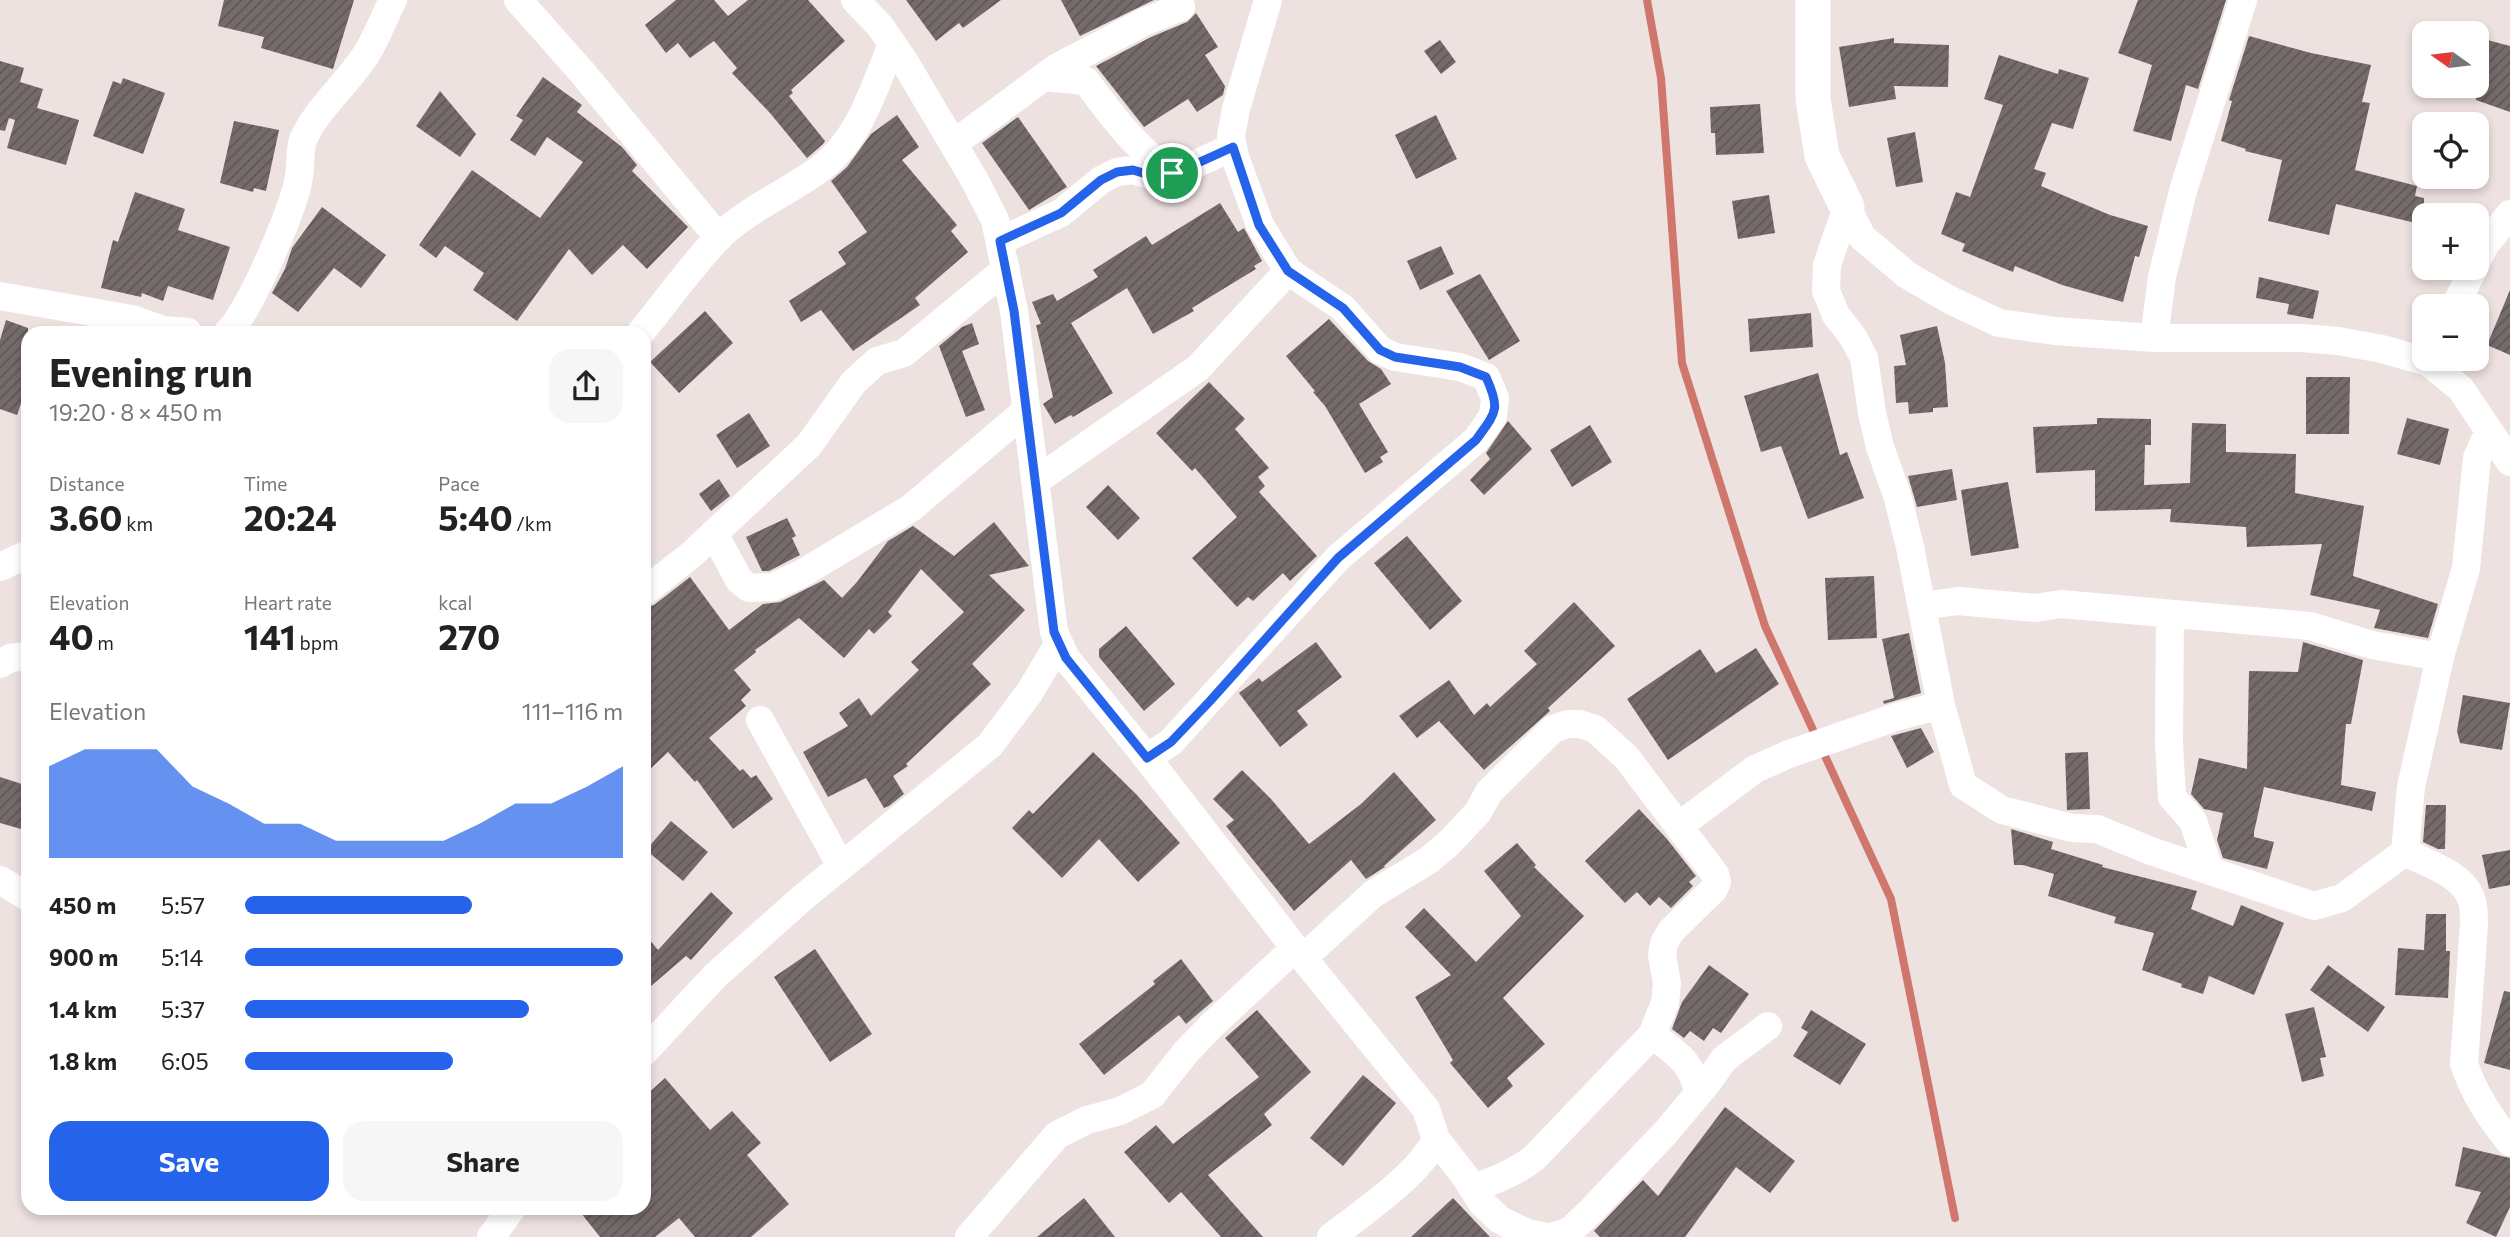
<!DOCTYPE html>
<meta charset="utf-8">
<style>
body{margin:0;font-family:Commissioner,sans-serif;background:#f6f6f6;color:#222;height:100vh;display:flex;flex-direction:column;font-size:26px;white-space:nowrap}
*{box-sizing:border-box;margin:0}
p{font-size:23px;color:#767676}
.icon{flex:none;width:38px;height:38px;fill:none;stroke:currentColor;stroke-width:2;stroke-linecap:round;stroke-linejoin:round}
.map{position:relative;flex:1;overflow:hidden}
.panel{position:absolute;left:21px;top:326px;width:630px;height:889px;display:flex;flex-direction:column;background:#fff;border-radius:21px;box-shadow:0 4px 10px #0003}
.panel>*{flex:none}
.needle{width:46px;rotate:284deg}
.controls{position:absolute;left:2412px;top:21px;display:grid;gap:14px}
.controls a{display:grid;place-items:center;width:77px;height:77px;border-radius:14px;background:#fff;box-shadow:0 4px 10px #0003;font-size:35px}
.pin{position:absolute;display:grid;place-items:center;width:60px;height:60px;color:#fff;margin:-30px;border:4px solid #fff;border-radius:50%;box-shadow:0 2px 7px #0007}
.round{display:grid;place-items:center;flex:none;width:74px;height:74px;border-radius:21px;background:#f6f6f6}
.head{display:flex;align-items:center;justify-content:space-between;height:119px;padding:0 28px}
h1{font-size:38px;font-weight:700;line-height:52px}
.figures{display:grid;grid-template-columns:repeat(3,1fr);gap:10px;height:119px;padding:7px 28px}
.figures div{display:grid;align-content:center}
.figures b{font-size:35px;font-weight:700}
.figures small{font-size:19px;font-weight:400}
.figures p{font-size:19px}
.chart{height:196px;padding:14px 28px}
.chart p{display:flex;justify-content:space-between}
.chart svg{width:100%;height:126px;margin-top:7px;fill:#2563eb;opacity:.7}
.primary-button{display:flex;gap:14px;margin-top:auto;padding:14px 28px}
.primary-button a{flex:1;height:80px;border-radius:21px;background:#2563eb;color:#fff;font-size:28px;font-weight:700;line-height:80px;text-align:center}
.primary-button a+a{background:#f6f6f6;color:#222}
ul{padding:0 28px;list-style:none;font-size:23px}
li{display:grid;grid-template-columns:112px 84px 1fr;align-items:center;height:52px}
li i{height:18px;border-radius:9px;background:#2563eb}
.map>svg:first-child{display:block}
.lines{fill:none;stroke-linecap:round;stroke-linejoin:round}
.stream{stroke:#cf766d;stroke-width:8}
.building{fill:url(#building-hatch)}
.minor{stroke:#fff;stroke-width:28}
.tertiary{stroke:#fff;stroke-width:35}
.route-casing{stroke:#fff;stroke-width:14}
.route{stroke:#2563eb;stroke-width:9}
</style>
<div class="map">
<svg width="2510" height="1237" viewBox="0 0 2510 1237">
<defs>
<pattern id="building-hatch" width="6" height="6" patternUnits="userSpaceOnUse" patternTransform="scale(1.75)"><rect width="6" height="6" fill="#756b6a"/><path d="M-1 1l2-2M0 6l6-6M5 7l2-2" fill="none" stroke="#5f5756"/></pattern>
</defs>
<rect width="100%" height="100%" fill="#eee2e1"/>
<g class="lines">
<!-- stream -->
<path class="stream" d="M 1647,0 L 1661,78 L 1682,363 L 1765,626 L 1891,899 L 1955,1218"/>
</g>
<!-- building -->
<path class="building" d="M 224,0 L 354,0 L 333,69 L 261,48 L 264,37 L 218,26 Z
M 676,0 L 714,0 L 728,16 L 748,0 L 808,0 L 845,41 L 791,90 L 793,93 L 789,96 L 825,141 L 823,144 L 807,158 L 770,113 L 732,73 L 737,68 L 714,41 L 690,58 L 678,43 L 666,53 L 645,25 Z
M 906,0 L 1001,0 L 963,28 L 959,23 L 936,41 Z
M 1061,0 L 1154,0 L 1080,36 Z
M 2138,0 L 2226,0 L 2198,89 L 2186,85 L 2171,141 L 2133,131 L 2152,65 L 2118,53 Z
M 1196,13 L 1218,47 L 1205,55 L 1225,86 L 1223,95 L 1197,112 L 1188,99 L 1144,127 L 1096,66 L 1151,37 L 1187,22 Z
M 2249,36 L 2311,53 L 2371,65 L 2362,102 L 2370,103 L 2355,170 L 2417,186 L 2415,196 L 2424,198 L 2424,225 L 2336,204 L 2329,235 L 2268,221 L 2282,160 L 2245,151 L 2246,149 L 2221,141 L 2232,101 L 2229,100 Z
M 2476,37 L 2510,46 L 2510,112 L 2476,100 Z
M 1894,38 L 1894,43 L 1949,45 L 1948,87 L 1894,86 L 1896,99 L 1849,107 L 1839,47 Z
M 1440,40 L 1456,62 L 1441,74 L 1424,51 Z
M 1999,55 L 2058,74 L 2059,69 L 2089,78 L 2073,129 L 2052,123 L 2034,169 L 2046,173 L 2041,186 L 2110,215 L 2148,226 L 2139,257 L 2135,256 L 2123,302 L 2062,285 L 2015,266 L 2013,272 L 1962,251 L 1965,244 L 1941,234 L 1956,192 L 1970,197 L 2003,105 L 1984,99 Z
M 0,61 L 24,68 L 20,82 L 43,89 L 37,108 L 79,120 L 66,165 L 7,148 L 15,120 L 9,118 L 5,131 L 0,130 Z
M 543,77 L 582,105 L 577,112 L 622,147 L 637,165 L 632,171 L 688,227 L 647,269 L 623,245 L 592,275 L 569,249 L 517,321 L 473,290 L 484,273 L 445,246 L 436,258 L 419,245 L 472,170 L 540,218 L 583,162 L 547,137 L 535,156 L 510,140 L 523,120 L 516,116 Z
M 123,78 L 165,93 L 143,154 L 93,136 L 113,81 L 121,84 Z
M 440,91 L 476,134 L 460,157 L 416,126 Z
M 1760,104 L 1764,153 L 1716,155 L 1715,133 L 1711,133 L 1710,107 Z
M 897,115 L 919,147 L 902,160 L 957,225 L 951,231 L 968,252 L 915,298 L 920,305 L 853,351 L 821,310 L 801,322 L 789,301 L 846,264 L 838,252 L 867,232 L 831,181 L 847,167 L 871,134 Z
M 1436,115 L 1457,159 L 1416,179 L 1395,135 Z
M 1018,117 L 1067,187 L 1029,210 L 982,143 Z
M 234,121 L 279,130 L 266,191 L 254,188 L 253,192 L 220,183 Z
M 1915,132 L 1923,182 L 1896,187 L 1887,138 Z
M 135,192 L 185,209 L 178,230 L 230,247 L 213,300 L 168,286 L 163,301 L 142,293 L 141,297 L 101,288 L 113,240 L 118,242 Z
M 1769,195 L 1775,233 L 1738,239 L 1732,201 Z
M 1220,203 L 1238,232 L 1244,228 L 1262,261 L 1254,266 L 1256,269 L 1192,308 L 1194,311 L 1153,334 L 1127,288 L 1071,323 L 1113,393 L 1073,417 L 1071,415 L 1055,424 L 1043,404 L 1053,397 L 1036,325 L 1041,324 L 1032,302 L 1053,294 L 1057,301 L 1098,277 L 1093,270 L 1146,236 L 1152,245 Z
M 322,207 L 386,255 L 361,288 L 334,268 L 298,312 L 272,293 L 285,269 L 292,248 Z
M 1441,246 L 1454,274 L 1420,290 L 1407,261 Z
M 1480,274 L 1520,341 L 1489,360 L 1446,291 Z
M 2259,277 L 2319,291 L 2313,319 L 2287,314 L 2289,304 L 2256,298 Z
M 2510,290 L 2510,355 L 2487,345 Z
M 705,311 L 733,343 L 679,393 L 650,362 Z
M 1811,313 L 1813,347 L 1750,352 L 1748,319 Z
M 1329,319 L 1368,361 L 1381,369 L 1391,384 L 1359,404 L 1388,452 L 1380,457 L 1383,462 L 1365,473 L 1325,406 L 1313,392 L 1315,391 L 1286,356 Z
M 6,320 L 28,328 L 28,383 L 17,415 L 0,409 L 0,340 Z
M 972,323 L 979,344 L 962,351 L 985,410 L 966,417 L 939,346 L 962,327 Z
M 1937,326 L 1945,363 L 1948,407 L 1933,408 L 1933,412 L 1909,414 L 1908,402 L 1896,403 L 1894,366 L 1906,365 L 1900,335 Z
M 1818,373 L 1840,455 L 1847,452 L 1864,498 L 1808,519 L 1781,446 L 1761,452 L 1744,396 Z
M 2306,377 L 2350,377 L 2349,434 L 2306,434 Z
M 1209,382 L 1245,419 L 1235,429 L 1269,468 L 1258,477 L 1265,486 L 1259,492 L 1317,556 L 1290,581 L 1283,573 L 1253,601 L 1248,597 L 1237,607 L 1192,558 L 1237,517 L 1195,468 L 1192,471 L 1156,433 Z
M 749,413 L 770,446 L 737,468 L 716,435 Z
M 2097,418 L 2151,419 L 2151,445 L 2145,445 L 2144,485 L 2190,483 L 2192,423 L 2226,424 L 2226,452 L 2296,454 L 2295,493 L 2364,506 L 2353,576 L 2438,604 L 2428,638 L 2374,628 L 2380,610 L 2310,595 L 2322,544 L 2247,547 L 2246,527 L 2170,522 L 2171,509 L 2095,511 L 2095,470 L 2036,473 L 2033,427 L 2097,424 Z
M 2407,418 L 2449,429 L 2440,465 L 2397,454 Z
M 1508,421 L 1532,449 L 1484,495 L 1470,480 L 1490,459 L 1486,453 Z
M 1590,425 L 1612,462 L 1572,487 L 1550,450 Z
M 1952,469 L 1957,500 L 1917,507 L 1908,476 Z
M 719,479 L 730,496 L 711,511 L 699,494 Z
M 2008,482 L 2019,548 L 1971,556 L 1961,490 Z
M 1108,485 L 1140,518 L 1118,540 L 1086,507 Z
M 787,518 L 796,536 L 792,538 L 800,555 L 769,571 L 762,571 L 746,537 Z
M 994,522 L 1029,566 L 989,575 L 1025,610 L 972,664 L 991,684 L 906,764 L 908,766 L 893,776 L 904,794 L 889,806 L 884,808 L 866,778 L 828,797 L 803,752 L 848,726 L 839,713 L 859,698 L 871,716 L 919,670 L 911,662 L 964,612 L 921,569 L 888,612 L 892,616 L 874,634 L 869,629 L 844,658 L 799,618 L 755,650 L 756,652 L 734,670 L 751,690 L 741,700 L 746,706 L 709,738 L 740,771 L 743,769 L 751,778 L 756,775 L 773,799 L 733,829 L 697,780 L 695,782 L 668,752 L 644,775 L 644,608 L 654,605 L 690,577 L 729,630 L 763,604 L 780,602 L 824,580 L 842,598 L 857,582 L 888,541 L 913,526 L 954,556 Z
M 1407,536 L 1462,601 L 1430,630 L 1374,563 Z
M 1874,576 L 1877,638 L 1828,640 L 1825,578 Z
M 1574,602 L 1615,646 L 1548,708 L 1550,711 L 1484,770 L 1439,721 L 1417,738 L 1399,716 L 1449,680 L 1474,715 L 1487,703 L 1490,707 L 1537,664 L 1524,651 Z
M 1126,626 L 1175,684 L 1144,711 L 1099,657 L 1099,649 Z
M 1909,633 L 1921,693 L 1884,704 L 1883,701 L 1894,698 L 1882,639 Z
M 1316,642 L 1342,677 L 1297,711 L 1308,725 L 1280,747 L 1239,693 L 1259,678 L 1262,682 Z
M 2303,642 L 2363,660 L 2351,724 L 2346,724 L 2341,785 L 2376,792 L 2372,811 L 2264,787 L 2254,832 L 2254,837 L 2274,842 L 2267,869 L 2223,858 L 2217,840 L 2223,813 L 2204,809 L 2191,794 L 2199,758 L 2247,769 L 2249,671 L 2298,672 Z
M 1756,648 L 1779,684 L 1668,760 L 1627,699 L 1700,649 L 1716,673 Z
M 2463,695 L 2510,703 L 2502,750 L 2460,743 L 2457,731 Z
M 1921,728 L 1934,752 L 1907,768 L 1891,736 Z
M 1093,752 L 1136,794 L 1180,843 L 1138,882 L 1099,839 L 1062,878 L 1012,828 L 1029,810 L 1033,814 Z
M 2088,752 L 2090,809 L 2067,810 L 2065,753 Z
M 1242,770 L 1271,799 L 1309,844 L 1361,804 L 1394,772 L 1436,820 L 1384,866 L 1385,867 L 1366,879 L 1351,860 L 1294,911 L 1226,826 L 1234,820 L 1213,799 Z
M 0,777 L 28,786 L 28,831 L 0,823 Z
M 2426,805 L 2446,805 L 2445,849 L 2438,849 L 2423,842 Z
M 1639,809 L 1667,839 L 1696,876 L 1689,882 L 1693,886 L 1671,908 L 1659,897 L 1650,906 L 1637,892 L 1625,903 L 1585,861 Z
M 671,821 L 708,852 L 683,881 L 646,850 Z
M 2011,829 L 2053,842 L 2051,849 L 2103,865 L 2102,867 L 2197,891 L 2191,909 L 2233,926 L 2241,905 L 2284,923 L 2254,995 L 2209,976 L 2203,994 L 2181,987 L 2182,984 L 2142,970 L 2154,933 L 2114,923 L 2116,917 L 2048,896 L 2054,874 L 2023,865 L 2014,865 Z
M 1517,843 L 1536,865 L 1534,867 L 1584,916 L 1503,998 L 1545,1044 L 1507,1078 L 1513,1086 L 1488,1108 L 1450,1063 L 1453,1060 L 1415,997 L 1451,975 L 1405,927 L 1424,908 L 1476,962 L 1521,916 L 1484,871 Z
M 2510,850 L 2510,885 L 2489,889 L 2482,855 Z
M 711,892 L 733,913 L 691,960 L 686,956 L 644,992 L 644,933 L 658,950 Z
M 2426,914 L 2446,914 L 2446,951 L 2450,951 L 2448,998 L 2395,995 L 2398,948 L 2424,950 Z
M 815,949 L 872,1034 L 830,1062 L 774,977 Z
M 1181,959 L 1213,1001 L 1186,1024 L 1179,1015 L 1104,1075 L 1079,1044 L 1155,984 L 1153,981 Z
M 1709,965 L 1749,994 L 1721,1033 L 1713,1028 L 1704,1041 L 1690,1031 L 1684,1038 L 1672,1029 L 1682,1002 Z
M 2328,965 L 2385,1007 L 2368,1032 L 2310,990 Z
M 2504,991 L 2510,992 L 2510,1070 L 2484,1063 Z
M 2314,1007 L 2326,1057 L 2320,1058 L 2324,1076 L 2302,1082 L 2285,1014 Z
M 1257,1010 L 1311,1072 L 1264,1114 L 1272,1125 L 1208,1175 L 1263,1237 L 1221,1237 L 1181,1192 L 1169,1203 L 1124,1152 L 1156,1125 L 1173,1144 L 1259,1077 L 1225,1038 Z
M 1811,1010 L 1866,1044 L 1840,1085 L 1793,1056 L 1808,1032 L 1801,1028 Z
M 1363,1075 L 1396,1103 L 1343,1166 L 1310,1138 Z
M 665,1078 L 710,1130 L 732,1111 L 761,1143 L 747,1155 L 789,1204 L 751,1237 L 695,1237 L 679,1218 L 655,1237 L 600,1237 L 577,1208 L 644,1208 L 644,1097 Z
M 1725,1107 L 1795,1161 L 1770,1193 L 1736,1167 L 1685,1237 L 1600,1237 L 1594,1231 L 1643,1180 L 1658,1196 Z
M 2463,1147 L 2510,1158 L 2510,1207 L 2496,1237 L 2466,1223 L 2481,1192 L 2455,1186 Z
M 1084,1198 L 1115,1237 L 1037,1237 Z
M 1453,1198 L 1490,1237 L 1411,1237 Z"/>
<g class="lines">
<!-- minor -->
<path class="minor" d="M 518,0 L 581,71 L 719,238
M 855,0 L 880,26 L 904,61 L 974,179 L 995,220 L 1014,311 L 1054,632 L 1066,658 L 1143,753 L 1295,948 L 1426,1109 L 1436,1139 L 1467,1179 L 1482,1203 L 1500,1220 L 1527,1233 L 1548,1237
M 1044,77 L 1086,81 C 1114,118 1133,146 1172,173
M 953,144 L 1056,68 L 1144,22 L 1181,7
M 1847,207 L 1827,265 L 1826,291 L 1836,315 L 1853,337 L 1864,358 L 1872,413 L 1880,447 L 1897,495 L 1910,547 L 1941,705 L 1963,785 L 2002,810 L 2072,828 L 2097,829 L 2151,851 L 2314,906 L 2342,898 L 2405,852 L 2411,787 L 2440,657 L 2466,568 L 2477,458 L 2489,431
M 1847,207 L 1862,237 L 1907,275 L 1950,300 L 1999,323 L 2055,331 L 2154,338 L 2302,338 L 2338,341 L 2382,349 L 2428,362 L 2461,389 L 2510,462
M 1000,241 L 1061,213 L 1101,180 L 1117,172 L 1133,170 L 1153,176 L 1178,172 L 1233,147
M 2476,262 L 2485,245 L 2510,214
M 0,296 L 132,319 L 163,330 L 188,332
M 2455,306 L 2474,268
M 228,332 C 248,315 295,206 299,177 C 301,165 299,153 303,140 C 316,109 349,82 367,53 C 377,37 384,17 393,0
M 641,332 C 667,301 691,266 719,237 C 749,208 789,192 821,168 C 860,138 874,88 892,44
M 2154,338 L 2162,277 L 2183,191 L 2243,0
M 1037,480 L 1198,368 L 1288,271
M 714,533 L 739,580 L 749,588 L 773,587 L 801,574 L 911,508 L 1027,410
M 0,567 L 28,554
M 644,592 L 692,554 L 809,445 L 853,383 L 877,361 L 904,353 L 1006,269
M 1922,606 L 1958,601 L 2035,608 L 2061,604 L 2310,626 L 2372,645 L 2440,657
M 2170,614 L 2169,743 L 2172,797 L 2193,821 L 2210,871
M 0,664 L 10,658 L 28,656
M 760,720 L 841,866
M 1147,758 L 1171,742 L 1338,558 L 1476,440 L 1493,416 L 1495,398 L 1486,377 L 1460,367 L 1395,357 L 1380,350 L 1343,308 L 1288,271 L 1260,225 L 1235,157 L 1231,136 L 1236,109 L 1268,0
M 1679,826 L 1755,769 L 1789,754 L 1896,717 L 1941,705
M 2405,852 C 2428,864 2464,874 2472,901 C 2474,907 2474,917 2474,924 L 2464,1063 C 2473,1093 2490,1118 2510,1142
M 0,880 L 28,897
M 1303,958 L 1373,894 L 1429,860 L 1450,842 L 1478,812 L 1489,792 L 1553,729 L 1568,724 L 1580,724 L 1595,729 L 1626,757 L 1715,874 L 1717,882 L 1714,889 L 1671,931 L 1664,943 L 1662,955 L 1667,983 L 1665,1003 L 1652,1035 L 1534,1158 C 1515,1173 1495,1181 1472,1188
M 1652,1035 C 1676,1053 1694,1063 1698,1094
M 644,1052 L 715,976 L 801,899 L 990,745 L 1029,693 L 1059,643
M 491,1237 L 512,1208
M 969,1237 L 1057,1135 L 1087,1120 L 1120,1111 L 1152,1095 L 1186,1052 L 1214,1023 L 1295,948
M 1331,1237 C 1362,1213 1420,1174 1436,1139
M 1551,1237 L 1570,1231 L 1590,1212 L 1666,1132 L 1708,1082 L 1724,1059 L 1768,1026"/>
<!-- tertiary -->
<path class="tertiary" d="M 1813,0 L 1813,99 L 1822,156 L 1847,207"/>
</g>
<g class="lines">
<!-- route casing -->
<g class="route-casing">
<path id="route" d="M 1233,147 L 1259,225 L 1288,271 L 1343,308 L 1380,350 L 1395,357 L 1460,367 L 1486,377 C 1501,410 1496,412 1476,440 L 1338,558 L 1210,701 L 1171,742 L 1147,758 L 1066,658 L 1054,632 L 1014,311 L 1000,241 L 1061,213 L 1101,180 L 1117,172 L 1133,170 L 1153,176 L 1178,172 Z"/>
</g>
<!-- route -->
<use href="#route" class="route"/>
</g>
</svg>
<div class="controls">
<a><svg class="needle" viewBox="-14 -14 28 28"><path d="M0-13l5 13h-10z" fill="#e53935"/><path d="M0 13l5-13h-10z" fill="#767676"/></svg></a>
<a><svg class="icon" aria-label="locate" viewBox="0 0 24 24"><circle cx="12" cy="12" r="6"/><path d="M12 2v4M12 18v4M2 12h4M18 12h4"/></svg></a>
<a>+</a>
<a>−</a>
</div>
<div class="pin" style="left:1172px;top:173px;background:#1e9e55"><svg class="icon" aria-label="arrive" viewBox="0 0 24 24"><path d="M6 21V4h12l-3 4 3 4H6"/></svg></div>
<section class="panel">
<div class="head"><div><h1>Evening run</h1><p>19:20 · 8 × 450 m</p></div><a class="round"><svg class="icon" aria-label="share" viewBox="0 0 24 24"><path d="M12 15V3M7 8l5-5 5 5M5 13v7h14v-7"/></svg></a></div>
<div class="figures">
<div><p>Distance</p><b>3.60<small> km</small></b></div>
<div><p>Time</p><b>20:24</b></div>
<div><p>Pace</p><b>5:40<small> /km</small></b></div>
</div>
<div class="figures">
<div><p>Elevation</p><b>40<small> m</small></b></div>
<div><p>Heart rate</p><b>141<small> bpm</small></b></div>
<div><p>kcal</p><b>270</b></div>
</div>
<div class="chart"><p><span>Elevation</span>111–116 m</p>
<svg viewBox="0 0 160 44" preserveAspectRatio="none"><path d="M0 44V12L10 6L20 6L30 6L40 19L50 25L60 32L70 32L80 38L90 38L100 38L110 38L120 32L130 25L140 25L150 19L160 12V44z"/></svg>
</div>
<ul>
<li><b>450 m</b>5:57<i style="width:60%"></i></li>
<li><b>900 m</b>5:14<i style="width:100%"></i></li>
<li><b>1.4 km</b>5:37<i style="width:75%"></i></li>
<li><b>1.8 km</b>6:05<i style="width:55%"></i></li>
</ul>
<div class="primary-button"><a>Save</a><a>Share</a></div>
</section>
</div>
